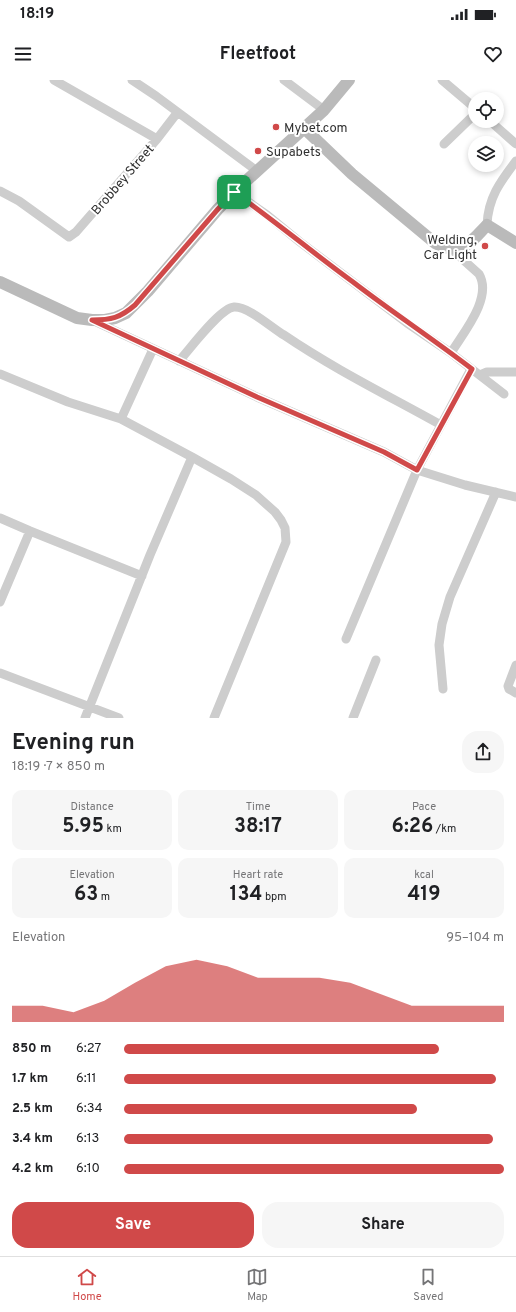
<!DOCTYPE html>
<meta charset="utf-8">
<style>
body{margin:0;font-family:Overpass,sans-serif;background:#f6f6f6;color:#202124;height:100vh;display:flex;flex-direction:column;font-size:15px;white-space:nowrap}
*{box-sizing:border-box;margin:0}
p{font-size:13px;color:#757577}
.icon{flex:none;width:22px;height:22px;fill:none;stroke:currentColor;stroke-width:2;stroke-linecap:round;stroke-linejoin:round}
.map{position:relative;height:638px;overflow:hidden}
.side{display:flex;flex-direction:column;background:#fff;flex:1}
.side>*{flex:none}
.controls{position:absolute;left:468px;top:12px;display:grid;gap:8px}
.controls a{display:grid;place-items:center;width:36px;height:36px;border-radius:50%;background:#fff;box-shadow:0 2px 6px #0003;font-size:20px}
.pin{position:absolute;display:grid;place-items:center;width:34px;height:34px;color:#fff;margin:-17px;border-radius:8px;box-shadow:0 2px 6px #0006}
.round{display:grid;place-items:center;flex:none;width:42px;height:42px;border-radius:16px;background:#f6f6f6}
.overview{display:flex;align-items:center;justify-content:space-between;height:68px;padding:0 12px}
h1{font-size:22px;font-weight:700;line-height:30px}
.stats{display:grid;grid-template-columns:repeat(3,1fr);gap:6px;height:68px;padding:4px 12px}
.stats div{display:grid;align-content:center;border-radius:10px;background:#f6f6f6;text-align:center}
.stats b{font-size:20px;font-weight:700}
.stats small{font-size:11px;font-weight:400}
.stats p{font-size:11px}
.chart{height:112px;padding:8px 12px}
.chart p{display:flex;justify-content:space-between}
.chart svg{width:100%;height:72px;margin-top:4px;fill:#d04949;opacity:.7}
.cta{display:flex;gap:8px;margin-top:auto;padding:8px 12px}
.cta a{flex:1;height:46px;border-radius:16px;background:#d04949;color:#fff;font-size:16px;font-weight:700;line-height:46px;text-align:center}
.cta a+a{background:#f6f6f6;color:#202124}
ul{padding:0 12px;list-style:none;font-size:13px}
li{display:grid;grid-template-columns:64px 48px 1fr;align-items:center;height:30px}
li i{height:10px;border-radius:5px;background:#d04949}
.status{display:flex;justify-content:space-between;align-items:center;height:28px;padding:0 20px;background:#fff;direction:ltr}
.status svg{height:11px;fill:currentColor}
header{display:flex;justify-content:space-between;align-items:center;height:52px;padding:0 12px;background:#fff;font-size:18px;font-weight:700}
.menu{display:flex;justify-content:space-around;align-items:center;height:56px;border-top:1px solid #e0e0e0;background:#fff;font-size:11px;color:#757577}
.menu a{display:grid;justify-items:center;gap:2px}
.menu .selected{color:#d04949}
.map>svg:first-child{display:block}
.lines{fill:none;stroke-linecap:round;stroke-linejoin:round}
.street{stroke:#cdcdcd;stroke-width:9}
.secondary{stroke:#bababa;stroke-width:12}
.route-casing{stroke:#fff;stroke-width:8}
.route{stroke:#d04949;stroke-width:5}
.poi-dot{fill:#d04949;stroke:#fff;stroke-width:1.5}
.labels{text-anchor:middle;stroke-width:4;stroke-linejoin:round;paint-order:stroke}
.poi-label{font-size:13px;fill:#303030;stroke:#fff;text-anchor:start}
.street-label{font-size:13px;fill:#303030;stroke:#fff}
</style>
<div class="status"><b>18:19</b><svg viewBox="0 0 49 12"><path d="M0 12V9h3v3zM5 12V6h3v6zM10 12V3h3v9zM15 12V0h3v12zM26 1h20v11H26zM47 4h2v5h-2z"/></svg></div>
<header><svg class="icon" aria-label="menu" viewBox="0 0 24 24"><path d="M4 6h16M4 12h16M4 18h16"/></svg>Fleetfoot<svg class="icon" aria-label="heart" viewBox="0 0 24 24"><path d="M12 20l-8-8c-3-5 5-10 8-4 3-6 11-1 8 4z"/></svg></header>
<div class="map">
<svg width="516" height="638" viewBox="0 0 516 638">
<rect width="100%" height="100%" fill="#fff"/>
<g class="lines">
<!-- street -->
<path class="street" d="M 54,0 L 157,59
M 132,0 L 156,16 L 257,91
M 284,0 L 324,30
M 442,0 L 475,28
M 490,41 L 516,64
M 444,64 L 475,34
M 0,111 L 19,121 L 69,157 L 76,152 L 157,59 L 177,33
M 234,112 L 267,135 L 300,162 L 407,243 L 451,273
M 487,145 C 488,118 500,102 516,81
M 450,168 L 479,194 C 493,218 463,253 451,273 L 504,314
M 94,241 L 257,317 L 384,372 L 417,390 L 465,405 L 516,417
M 179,281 C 190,269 220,228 234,227 C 248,226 272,248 284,255 C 334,289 389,316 441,345
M 0,294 L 68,322 L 121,339 L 192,377 L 231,399 L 256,415 L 275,432 L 281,440 L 285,448 L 286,462 L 214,638
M 480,295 L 487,292 L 516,292
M 121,339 L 153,269
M 0,438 L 30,451 L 142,496
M 0,522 L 30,451
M 346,559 L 417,390 L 471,289
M 516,585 L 508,606 L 509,609 L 516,613
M 0,593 L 119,638
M 443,609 L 439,565 L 442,544 L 450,517 L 496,412
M 85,638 L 150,475 L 192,377
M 353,638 L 376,580"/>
<!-- secondary -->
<path class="secondary" d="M 305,49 L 352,94 L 435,163 C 461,177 470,163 487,145 L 516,163
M 0,202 L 77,238 L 92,240 L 105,240 L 115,238 L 126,233 L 148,211 L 218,129 L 245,102 L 324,30 L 349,0"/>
</g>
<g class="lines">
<!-- route casing -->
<g class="route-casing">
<path id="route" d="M 234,112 C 275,141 313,173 353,202 C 392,232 433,259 472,289 L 417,390 L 384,372 L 257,317 L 92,240 C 111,240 120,238 135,225 L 218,129 Z"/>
</g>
<!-- route -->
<use href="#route" class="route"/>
</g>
<!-- markers -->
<g class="poi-dot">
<circle cx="276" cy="47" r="4"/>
<circle cx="258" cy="71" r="4"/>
<circle cx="485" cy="166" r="4"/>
</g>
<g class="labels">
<!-- poi labels -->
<g class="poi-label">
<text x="284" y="52">Mybet.com</text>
<text x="266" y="76">Supabets</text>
<text x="477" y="164" text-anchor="end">Welding,<tspan x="477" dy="15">Car Light</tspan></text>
</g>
<!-- street labels -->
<g class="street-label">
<text transform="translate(122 99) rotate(-49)" y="5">Brobbey Street</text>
</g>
</g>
</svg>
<div class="controls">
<a><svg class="icon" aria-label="locate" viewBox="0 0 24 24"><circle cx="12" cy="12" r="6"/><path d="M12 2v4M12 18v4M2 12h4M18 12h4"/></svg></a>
<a><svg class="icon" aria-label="layers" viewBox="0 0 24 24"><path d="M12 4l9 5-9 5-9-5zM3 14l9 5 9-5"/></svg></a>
</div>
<div class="pin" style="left:234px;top:112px;background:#1e9e55"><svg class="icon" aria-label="arrive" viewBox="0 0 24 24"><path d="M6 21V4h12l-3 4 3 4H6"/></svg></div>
</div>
<section class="side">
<div class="overview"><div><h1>Evening run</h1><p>18:19 · 7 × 850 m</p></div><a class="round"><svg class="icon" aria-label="share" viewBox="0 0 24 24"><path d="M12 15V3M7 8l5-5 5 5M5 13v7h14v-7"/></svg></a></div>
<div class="stats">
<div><p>Distance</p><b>5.95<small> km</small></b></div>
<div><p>Time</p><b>38:17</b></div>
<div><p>Pace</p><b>6:26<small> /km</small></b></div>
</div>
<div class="stats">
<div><p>Elevation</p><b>63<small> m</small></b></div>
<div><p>Heart rate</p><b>134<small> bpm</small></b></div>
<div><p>kcal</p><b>419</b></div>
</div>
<div class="chart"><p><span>Elevation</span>95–104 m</p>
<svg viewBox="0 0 160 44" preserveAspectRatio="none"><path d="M0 44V34L10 34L20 38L30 31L40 20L50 10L60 6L70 10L80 17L90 17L100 17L110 20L120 27L130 34L140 34L150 34L160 34V44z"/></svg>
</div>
<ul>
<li><b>850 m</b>6:27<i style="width:83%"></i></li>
<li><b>1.7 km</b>6:11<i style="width:98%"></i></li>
<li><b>2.5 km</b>6:34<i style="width:77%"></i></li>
<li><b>3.4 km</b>6:13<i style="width:97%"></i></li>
<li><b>4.2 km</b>6:10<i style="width:100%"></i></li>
</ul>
<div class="cta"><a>Save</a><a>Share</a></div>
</section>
<nav class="menu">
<a class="selected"><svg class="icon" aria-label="home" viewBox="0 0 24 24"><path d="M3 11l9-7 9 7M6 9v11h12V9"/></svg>Home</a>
<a><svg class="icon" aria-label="map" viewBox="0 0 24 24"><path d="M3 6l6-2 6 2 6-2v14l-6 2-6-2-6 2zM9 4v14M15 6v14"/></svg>Map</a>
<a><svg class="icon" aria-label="saved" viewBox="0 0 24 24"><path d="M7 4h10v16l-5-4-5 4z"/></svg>Saved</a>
</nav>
